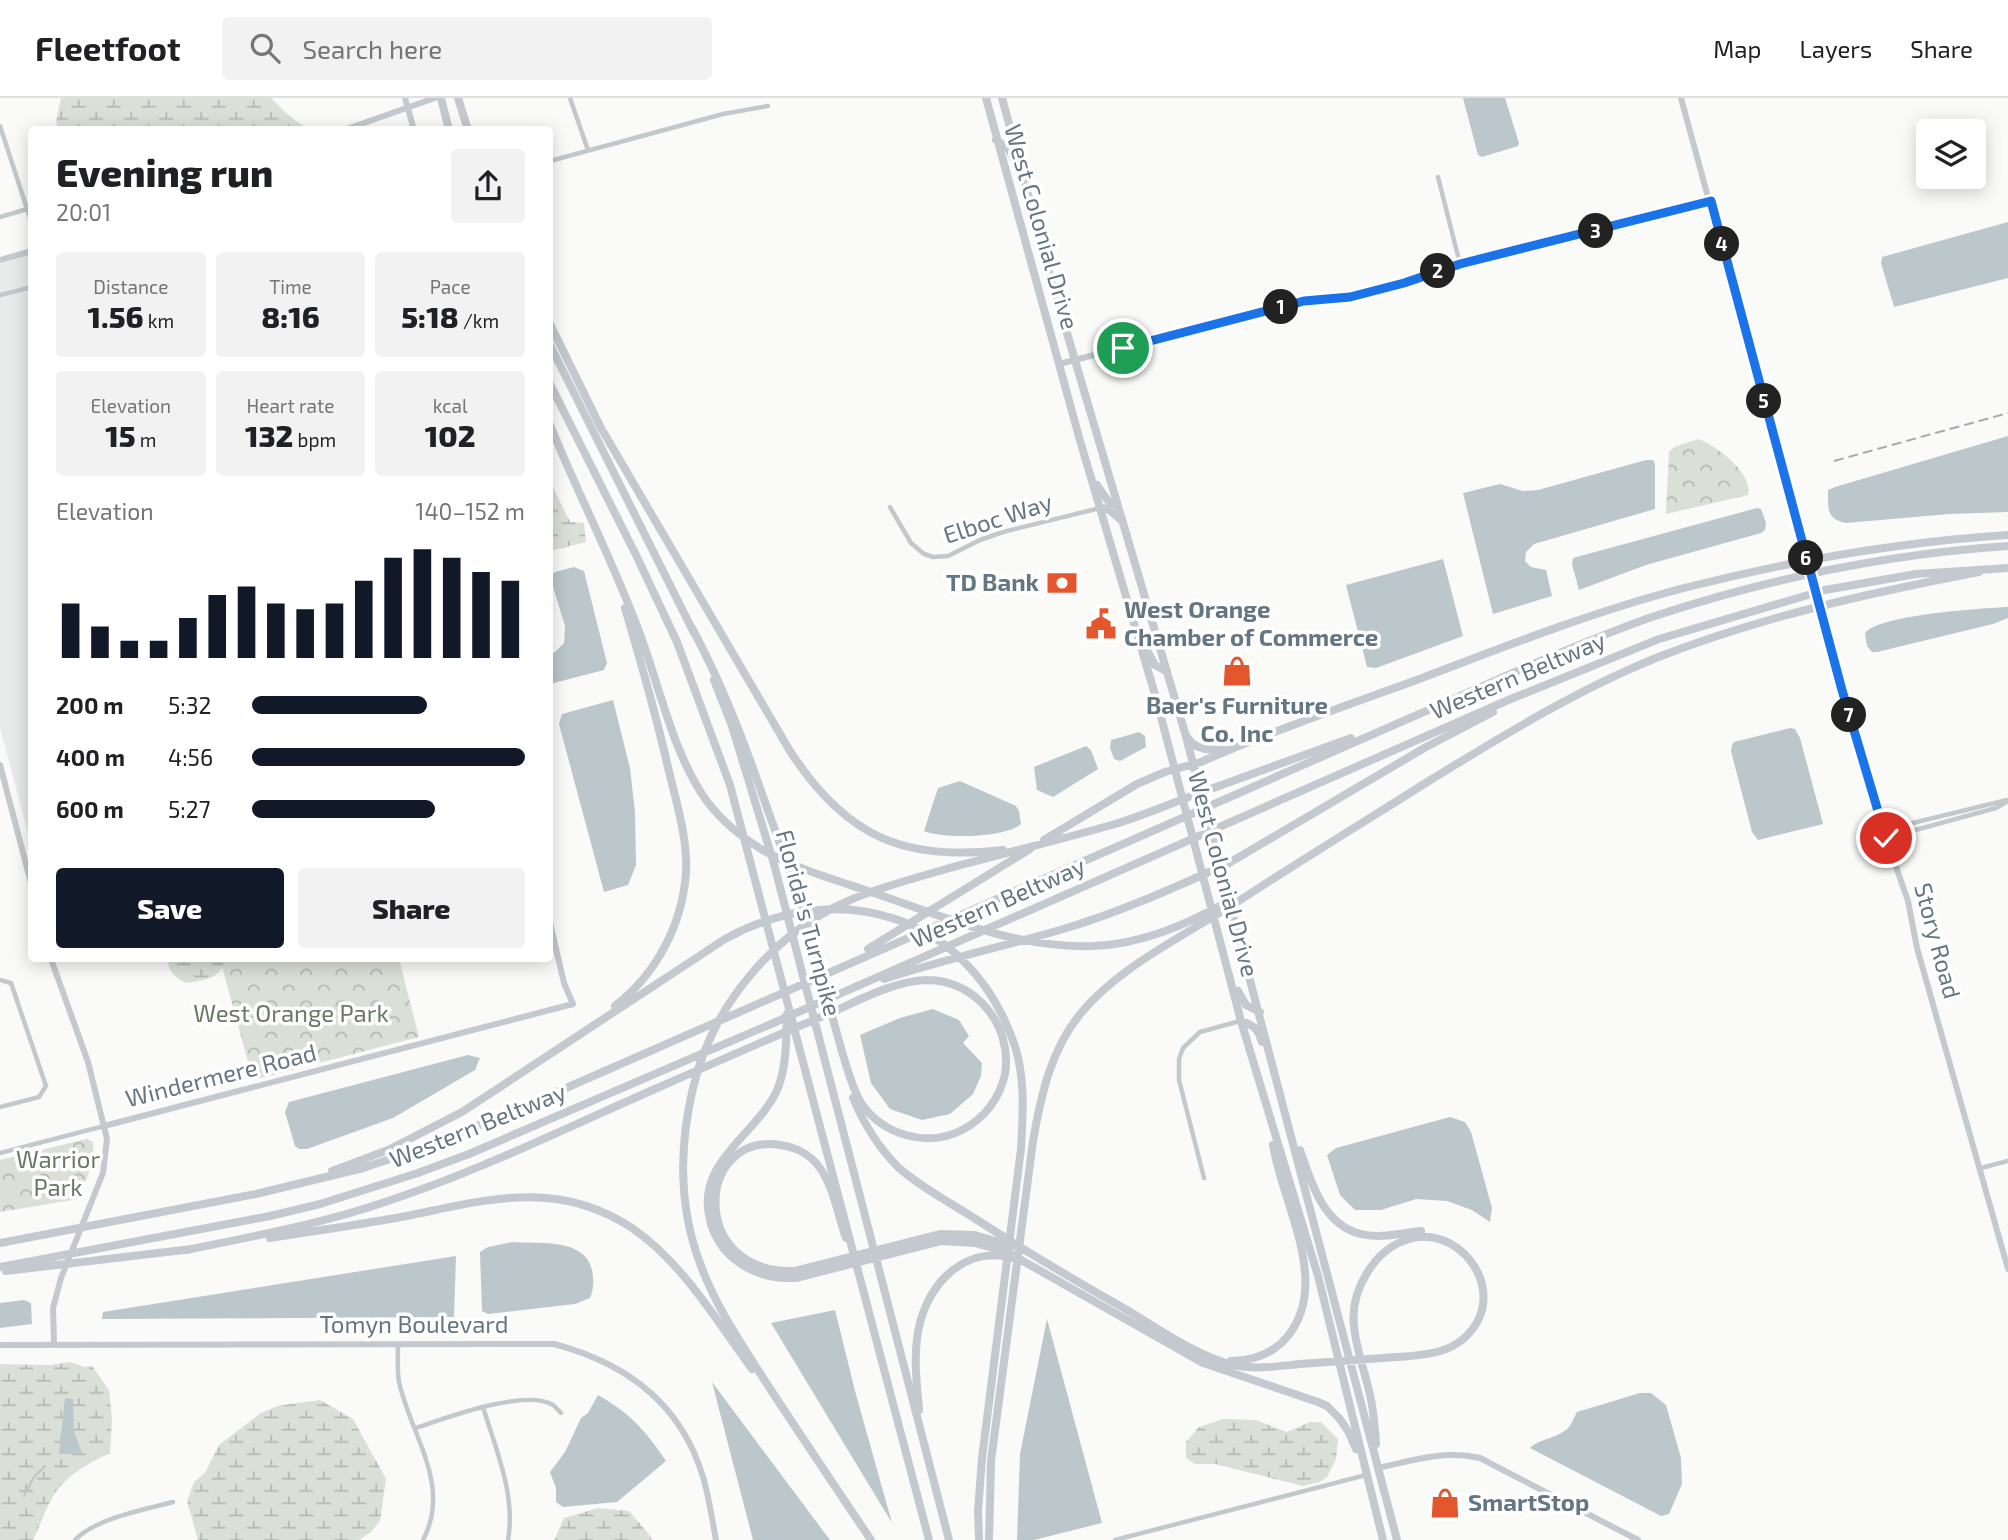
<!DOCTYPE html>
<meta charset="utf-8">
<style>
body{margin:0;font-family:"Exo 2",sans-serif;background:#f2f2f2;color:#202124;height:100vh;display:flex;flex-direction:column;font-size:26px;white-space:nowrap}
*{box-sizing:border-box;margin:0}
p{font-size:23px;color:#757577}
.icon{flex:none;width:38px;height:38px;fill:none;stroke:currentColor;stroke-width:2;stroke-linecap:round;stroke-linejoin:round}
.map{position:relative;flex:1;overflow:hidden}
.drawer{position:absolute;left:28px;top:28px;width:525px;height:836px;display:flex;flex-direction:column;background:#fff;border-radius:7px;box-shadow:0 4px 18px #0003}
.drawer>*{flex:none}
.controls{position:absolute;left:1916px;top:21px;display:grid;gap:14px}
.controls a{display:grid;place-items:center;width:70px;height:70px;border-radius:7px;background:#fff;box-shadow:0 4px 18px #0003;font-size:35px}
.pin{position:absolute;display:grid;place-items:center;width:60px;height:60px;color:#fff;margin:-30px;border:4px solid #fff;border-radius:50%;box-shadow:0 2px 7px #0007}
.km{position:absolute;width:35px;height:35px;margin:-18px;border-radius:50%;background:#222;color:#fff;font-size:19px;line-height:35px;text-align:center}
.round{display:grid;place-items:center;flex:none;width:74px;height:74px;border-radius:7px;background:#f2f2f2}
.headline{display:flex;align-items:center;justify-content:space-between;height:119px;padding:0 28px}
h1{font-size:38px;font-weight:800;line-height:52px}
.figures{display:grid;grid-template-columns:repeat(3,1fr);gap:10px;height:119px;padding:7px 28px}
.figures div{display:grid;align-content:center;border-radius:7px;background:#f2f2f2;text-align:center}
.figures b{font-size:30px;font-weight:800}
.figures small{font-size:19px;font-weight:400}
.figures p{font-size:19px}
.chart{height:196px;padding:14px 28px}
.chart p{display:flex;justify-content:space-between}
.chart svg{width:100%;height:126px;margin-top:7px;stroke:#111827;stroke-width:6}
.button{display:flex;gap:14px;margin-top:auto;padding:14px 28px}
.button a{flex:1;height:80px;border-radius:7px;background:#111827;color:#fff;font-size:28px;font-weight:800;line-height:80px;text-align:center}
.button a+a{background:#f2f2f2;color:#202124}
ul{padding:0 28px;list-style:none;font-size:23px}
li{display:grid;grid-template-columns:112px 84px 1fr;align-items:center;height:52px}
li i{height:18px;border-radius:9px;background:#111827}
header{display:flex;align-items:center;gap:42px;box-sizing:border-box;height:98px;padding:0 35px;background:#fff;border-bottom:2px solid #e0e0e0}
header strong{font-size:33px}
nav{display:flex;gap:38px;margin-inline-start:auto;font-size:24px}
.search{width:490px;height:63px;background:#f2f2f2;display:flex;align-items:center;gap:18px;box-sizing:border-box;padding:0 24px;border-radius:7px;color:#757577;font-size:26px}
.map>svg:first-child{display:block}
.built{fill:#e8e9e9}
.forest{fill:url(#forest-crowns)}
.wetland{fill:url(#wetland-marsh)}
.water{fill:#bbc7cb}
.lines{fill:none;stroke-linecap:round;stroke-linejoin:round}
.stream{stroke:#bbc7cb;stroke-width:2}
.street{stroke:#c3c8cc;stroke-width:4.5}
.secondary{stroke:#c3c9ce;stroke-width:6}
.highway{stroke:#c3c9ce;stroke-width:8}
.rail{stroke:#a2aab0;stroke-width:2;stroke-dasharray:10 5;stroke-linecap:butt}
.route-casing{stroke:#fff;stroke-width:14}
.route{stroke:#1a73e8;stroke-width:9}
.labels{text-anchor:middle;stroke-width:7;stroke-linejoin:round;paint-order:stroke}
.street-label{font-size:24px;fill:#657683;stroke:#fff}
.poi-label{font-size:24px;font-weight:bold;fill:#657683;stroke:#fff;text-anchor:start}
.park-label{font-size:24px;fill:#687a64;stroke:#fff}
</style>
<header>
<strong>Fleetfoot</strong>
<div class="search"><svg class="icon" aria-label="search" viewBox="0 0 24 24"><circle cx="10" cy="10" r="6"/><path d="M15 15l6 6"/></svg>Search here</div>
<nav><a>Map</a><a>Layers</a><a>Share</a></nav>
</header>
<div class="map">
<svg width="2008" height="1442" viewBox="0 0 2008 1442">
<defs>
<pattern id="forest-crowns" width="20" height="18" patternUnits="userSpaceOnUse" patternTransform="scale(1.75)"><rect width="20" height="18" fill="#dadfd7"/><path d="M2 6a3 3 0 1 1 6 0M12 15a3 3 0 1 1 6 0" fill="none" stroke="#b4b9b4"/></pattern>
<pattern id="wetland-marsh" width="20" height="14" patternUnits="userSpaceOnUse" patternTransform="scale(1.75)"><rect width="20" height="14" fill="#dadfd7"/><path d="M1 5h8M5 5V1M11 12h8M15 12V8" fill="none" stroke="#b4b9b4"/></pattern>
</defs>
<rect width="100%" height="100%" fill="#fafaf8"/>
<!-- built -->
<path class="built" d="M 31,156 L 32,745 L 31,746 L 0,630 L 0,166 Z"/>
<!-- forest -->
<path class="forest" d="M 1698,341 C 1716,347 1754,376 1748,397 L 1666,416 L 1669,354 L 1674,349 Z
M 220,861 L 399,861 L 419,939 L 253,982 Z
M 87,1041 L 93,1044 C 95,1065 86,1083 78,1101 L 0,1114 L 0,1062 Z"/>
<!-- wetland -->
<path class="wetland" d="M 61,0 L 271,0 L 286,15 L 307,31 L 59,31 L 56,24 Z
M 550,383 L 570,424 L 584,425 L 586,444 L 550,453 Z
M 168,861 L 225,861 C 223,881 202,882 186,885 C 176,879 167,874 168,861 Z
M 70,1264 L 85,1269 L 92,1268 L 109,1292 L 112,1320 L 110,1355 C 87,1366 64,1378 51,1402 C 44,1414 40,1429 33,1442 L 0,1442 L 0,1266 L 50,1267 Z
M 320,1302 L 353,1321 L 386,1381 L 380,1423 L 371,1434 L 359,1442 L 198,1442 L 187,1403 L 194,1384 L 205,1375 L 219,1347 L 261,1315 L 277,1308 Z
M 1223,1321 L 1256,1322 L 1287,1334 L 1310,1324 L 1321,1324 L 1338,1341 L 1336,1361 L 1327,1379 L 1320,1384 L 1303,1388 L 1215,1366 L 1195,1366 L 1186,1360 L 1186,1344 L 1199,1329 Z
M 598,1410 L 629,1413 L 652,1440 L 651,1442 L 554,1442 L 564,1420 Z"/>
<!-- water -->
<path class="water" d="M 1463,0 L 1505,0 L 1519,45 L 1518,48 L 1482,59 L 1478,57 Z
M 2008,124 L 2008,180 L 1894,209 L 1881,165 L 1882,159 Z
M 2008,338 L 2008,414 L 1949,416 L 1846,425 C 1826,421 1828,410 1828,392 L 1835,389 Z
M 1646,362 L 1653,362 L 1655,366 L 1655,411 L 1534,446 L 1526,454 L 1525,463 L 1531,469 L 1546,472 L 1552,498 L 1493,516 L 1463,395 L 1500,386 L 1523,393 L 1538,392 Z
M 1757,410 L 1761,411 L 1766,425 L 1765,432 L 1761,435 L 1646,467 L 1579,492 L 1572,466 L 1573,460 Z
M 1443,461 L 1463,538 L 1376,570 L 1367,569 L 1346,487 Z
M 574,469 L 584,473 L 607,565 L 604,572 L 550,586 L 550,556 L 555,554 L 564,545 L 565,528 L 550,479 L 555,474 Z
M 2008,509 L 2008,520 L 1993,526 L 1877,554 L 1872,554 L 1867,548 L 1865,536 C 1873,517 1985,510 2008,509 Z
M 613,602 L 630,670 L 635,714 L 636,767 L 628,787 L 604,794 L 559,626 L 562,616 Z
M 1790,630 L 1795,631 L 1800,640 L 1823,726 L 1758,742 L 1752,734 L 1731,653 L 1732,647 L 1734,644 Z
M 1139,634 L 1145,638 L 1146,649 L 1120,663 L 1114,661 L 1110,650 L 1111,642 Z
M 1086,648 L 1091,652 L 1098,671 L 1053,699 L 1037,692 L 1034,669 Z
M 960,683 L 1016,708 L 1019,713 L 1021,726 C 1006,740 942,741 924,733 L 938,690 Z
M 933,911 L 959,922 L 969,938 L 963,945 L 982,965 L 981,978 L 973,996 L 950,1016 L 922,1022 L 890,1011 L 871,985 L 860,937 L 900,920 Z
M 468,957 L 480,960 L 475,972 L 393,1020 L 307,1051 L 299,1051 L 295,1048 L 285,1014 L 289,1004 Z
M 1450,1019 L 1465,1024 L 1471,1034 L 1492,1110 L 1490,1124 L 1472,1112 L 1447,1103 L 1416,1101 L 1381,1112 L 1355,1112 L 1340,1097 L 1327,1057 L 1336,1050 Z
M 513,1144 C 540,1146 585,1140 592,1172 C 594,1183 594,1190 590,1200 L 575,1206 L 488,1216 L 482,1213 L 480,1154 L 488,1149 Z
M 456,1158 L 454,1219 L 102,1221 L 103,1214 Z
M 24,1202 L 31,1205 L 32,1226 L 0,1230 L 0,1205 Z
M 835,1212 L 855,1293 L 892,1425 L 771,1225 Z
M 1047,1221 L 1102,1425 L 1034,1442 L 1017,1442 L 1020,1356 Z
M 712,1284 L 830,1442 L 753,1442 Z
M 1640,1295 L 1651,1295 L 1666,1307 L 1681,1360 L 1682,1386 L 1669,1416 L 1661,1418 L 1530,1350 C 1540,1340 1557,1341 1568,1330 C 1571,1327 1574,1319 1577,1314 Z
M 598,1297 C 631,1316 645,1332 666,1363 L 617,1404 L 563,1409 L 556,1404 L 556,1390 L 550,1374 L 565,1354 L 581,1320 L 588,1315 Z
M 65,1300 L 73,1301 L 74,1334 L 82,1355 L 80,1356 L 59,1356 Z"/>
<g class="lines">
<!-- stream -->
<path class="stream" d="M 24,1398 L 34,1379 L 45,1368"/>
<!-- street -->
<path class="street" d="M 570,0 L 588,52
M 0,28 L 32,126
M 550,63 L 723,16 L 768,8
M 1438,79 L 1460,166
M 0,119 L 27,111
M 0,197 L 32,189
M 890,409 L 911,445 L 924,456 L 933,459 L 948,458 L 980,442 L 1003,434 L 1100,410
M 1884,732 L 2007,702
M 1886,740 L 1996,710 L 2008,703
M 0,882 L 11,885 L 46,988 L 39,999 L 0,1009
M 0,1055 L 104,1028
M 1981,1070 L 2008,1063
M 1204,1080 L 1179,982 L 1179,961 L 1183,950 L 1200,934 L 1240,923
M 398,1246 C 398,1258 397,1272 399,1284 C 411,1338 452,1387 423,1442
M 483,1309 C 496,1352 516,1397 508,1442
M 416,1330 C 446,1320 525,1290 553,1307 C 556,1309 558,1312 561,1315
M 75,1442 C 96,1420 144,1412 173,1404
M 1115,1442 L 1366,1377"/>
<!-- secondary -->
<path class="secondary" d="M 405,0 L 414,32
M 1681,0 L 1842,592 L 1886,740 L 1908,803 L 1917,850 L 2008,1171
M 344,32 L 435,0
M 0,162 L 32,153
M 1059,266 L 1304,203 L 1350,199 L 1404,185 L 1460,166 L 1711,103
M 0,667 L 32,789
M 51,861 L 88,964 L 107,1041 L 103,1075 L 61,1180 L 53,1210 L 54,1246
M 104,1028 L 573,906 L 564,885 L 550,825
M 0,1247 L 554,1246 C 626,1265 681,1305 703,1379 C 709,1399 712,1421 716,1442
M 1378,1370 C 1413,1362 1445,1352 1480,1360 L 1638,1442"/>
<!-- highway -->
<path class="highway" d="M 441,0 L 449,32
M 458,0 L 468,32
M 986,0 L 1079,339 L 1156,600 L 1241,923 L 1318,1178 L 1383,1442
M 1002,0 L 1051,181 L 1185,635 L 1397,1442
M 996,42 L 1008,50 L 1017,68
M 550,226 L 601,330 L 790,653 C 845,738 903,764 1003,752
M 550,247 L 694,535
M 550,286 L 636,457 L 677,544 L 730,687 L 929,1442
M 550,327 C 578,396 612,461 638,531 C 659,585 672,654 706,702 C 720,721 740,738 761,751 C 796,771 836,782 874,795 C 945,819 1016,851 1093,848 C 1144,846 1187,826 1231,802
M 1097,387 L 1108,403 L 1117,407
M 1100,410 L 1108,411 L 1121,422
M 1144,547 L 1155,567 L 1166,573
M 714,582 L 732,628 L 774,766 L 949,1442
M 1187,639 C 1196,653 1210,652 1225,652
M 1044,742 L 1137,686 L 1165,674 L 1201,664 C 1270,634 1342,609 1414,583 C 1503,549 1592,514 1684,490 C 1790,463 1899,444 2008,437
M 868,851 L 1030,751
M 884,881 C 942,862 1001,849 1060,832 C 1118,815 1174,790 1229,765 L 1426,649 L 1493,614
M 1238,893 L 1246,907 L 1260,914
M 615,908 C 656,876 682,828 686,775 C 688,739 675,700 667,665 C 655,613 640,561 625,510
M 787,916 C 786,941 787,966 778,990 C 759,1035 698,1062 709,1117 C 711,1130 716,1141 724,1151 C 743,1173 768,1181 796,1180 L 941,1143 L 975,1145 L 1007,1154 L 1203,1265 L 1318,1304 L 1327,1308 L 1339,1320 L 1348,1333 L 1356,1351
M 1241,923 C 1254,927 1258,931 1262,944
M 853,1000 C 864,1026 878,1049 898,1069 C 919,1088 947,1103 971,1118 C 1022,1151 1074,1182 1127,1212 C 1157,1230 1200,1260 1234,1267 C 1256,1272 1279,1268 1300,1266 C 1328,1264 1355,1262 1383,1260 C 1418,1257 1455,1260 1476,1226 C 1502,1183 1456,1127 1409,1141 C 1374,1151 1350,1193 1354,1228 C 1356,1251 1365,1274 1370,1297 C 1374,1314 1375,1330 1376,1346
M 1300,1052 C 1311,1084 1323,1127 1361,1136 C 1380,1141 1402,1135 1421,1133
M 332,1073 L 388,1052 L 462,1014 L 725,841 C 837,779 966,815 1012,940 C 1026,975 1023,1014 1021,1051 L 982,1360 L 978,1413 L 979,1442
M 270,1140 C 314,1133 358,1127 401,1119 C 484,1103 555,1079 632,1130 C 682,1164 717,1223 752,1271
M 846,1140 C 838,1118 834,1090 820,1070 C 811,1057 796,1049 780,1047 C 695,1034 688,1177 795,1173 L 941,1136 L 975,1137 L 1012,1148
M 0,1145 L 256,1096 L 363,1070 L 417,1052 L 509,1015 L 1547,560 C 1582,546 1617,531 1652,519 C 1767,481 1887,456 2008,448
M 187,1152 C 254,1138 321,1126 385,1104 C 483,1072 576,1025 671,984 C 723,961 775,938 828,916 C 858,903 893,883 927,882 C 976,882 1013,928 1005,976 C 1000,1000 984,1021 962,1032 C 927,1050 883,1037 861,1005 C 854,993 850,980 846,967 C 834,928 825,888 814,849 C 800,802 784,756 767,710 C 745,646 724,590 692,530
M 0,1169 L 270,1118 L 320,1106 L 418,1075 L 469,1056 L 771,926 L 1506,603 L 1659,541 L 1825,492 L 1916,476 L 2008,470
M 6,1173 L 192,1151
M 1231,1263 C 1254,1263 1273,1256 1288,1238 C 1331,1184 1282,1105 1273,1047
M 919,1312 C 917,1288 914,1264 917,1241 C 922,1193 960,1146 1012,1160
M 871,1442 C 836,1390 801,1338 767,1286 C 743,1248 717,1211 701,1168 C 679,1111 679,1049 693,990 C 712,909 772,836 848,803 C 879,789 913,781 946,771 C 1002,756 1059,742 1115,726 C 1141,718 1167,707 1194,697 C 1246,678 1299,659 1351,640
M 989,1442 L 991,1363 L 1033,1043 C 1041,997 1051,951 1081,915 C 1122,865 1198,831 1251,795 C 1311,756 1372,719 1432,681 C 1504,637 1577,592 1656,560 C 1760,519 1869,495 1979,474"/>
<!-- rail -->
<path class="rail" d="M 1834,363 L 2008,315"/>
</g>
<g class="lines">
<!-- route casing -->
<g class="route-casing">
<path id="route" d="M 1123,250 L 1304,203 L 1350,199 L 1404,185 L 1460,166 L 1711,103 L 1842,592 L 1886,740"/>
</g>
<!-- route -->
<use href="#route" class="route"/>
</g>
<!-- icons -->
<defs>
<g id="bank-bare" transform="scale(2.415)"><path d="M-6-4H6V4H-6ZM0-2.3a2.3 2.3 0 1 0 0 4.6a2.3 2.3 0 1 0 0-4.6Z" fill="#e4572e" stroke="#fff" stroke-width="2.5" paint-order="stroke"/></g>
<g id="civic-bare" transform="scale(2.415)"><path d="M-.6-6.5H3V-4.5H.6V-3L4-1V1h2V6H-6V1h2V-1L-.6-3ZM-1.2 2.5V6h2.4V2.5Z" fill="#e4572e" stroke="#fff" stroke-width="2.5" paint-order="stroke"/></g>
<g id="shop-bare" transform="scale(2.415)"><path d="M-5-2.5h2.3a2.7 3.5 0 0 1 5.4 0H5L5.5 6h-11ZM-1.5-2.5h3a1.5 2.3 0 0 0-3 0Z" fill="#e4572e" stroke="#fff" stroke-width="2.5" paint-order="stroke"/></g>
</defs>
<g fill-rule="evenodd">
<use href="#bank-bare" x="1062" y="485"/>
<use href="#civic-bare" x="1101" y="526"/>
<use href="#shop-bare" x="1237" y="573"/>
<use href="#shop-bare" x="1445" y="1405"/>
</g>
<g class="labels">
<!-- street labels -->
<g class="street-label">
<text transform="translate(1041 129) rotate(74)" y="8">West Colonial Drive</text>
<text transform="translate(998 421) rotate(-18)" y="8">Elboc Way</text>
<text transform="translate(1518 578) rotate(-23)" y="8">Western Beltway</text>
<text transform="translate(1223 776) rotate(75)" y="8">West Colonial Drive</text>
<text transform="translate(998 805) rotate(-24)" y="8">Western Beltway</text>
<text transform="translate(808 825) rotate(75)" y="8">Florida's Turnpike</text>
<text transform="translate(1937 843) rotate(75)" y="8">Story Road</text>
<text transform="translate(221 978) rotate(-14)" y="8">Windermere Road</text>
<text transform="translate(478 1028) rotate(-22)" y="8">Western Beltway</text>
<text x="414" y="1235">Tomyn Boulevard</text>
</g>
<!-- poi labels -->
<g class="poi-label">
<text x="1039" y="493" text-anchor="end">TD Bank</text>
<text x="1124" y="520">West Orange<tspan x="1124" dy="28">Chamber of Commerce</tspan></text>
<text x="1237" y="616" text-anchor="middle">Baer's Furniture<tspan x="1237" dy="28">Co. Inc</tspan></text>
<text x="1468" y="1413">SmartStop</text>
</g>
<!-- park labels -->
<g class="park-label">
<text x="291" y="924">West Orange Park</text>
<text x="58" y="1070">Warrior<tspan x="58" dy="28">Park</tspan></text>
</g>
</g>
</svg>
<div class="controls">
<a><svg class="icon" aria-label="layers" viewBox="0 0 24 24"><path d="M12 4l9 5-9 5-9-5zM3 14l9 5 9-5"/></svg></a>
</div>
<div class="pin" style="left:1123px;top:250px;background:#1e9e55"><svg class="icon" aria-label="arrive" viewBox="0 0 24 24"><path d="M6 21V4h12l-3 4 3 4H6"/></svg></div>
<div class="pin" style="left:1886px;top:740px;background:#d93025"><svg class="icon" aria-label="check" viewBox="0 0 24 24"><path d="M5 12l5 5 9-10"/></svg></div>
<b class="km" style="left:1281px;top:209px">1</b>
<b class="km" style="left:1438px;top:173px">2</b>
<b class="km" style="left:1596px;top:133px">3</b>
<b class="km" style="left:1722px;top:146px">4</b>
<b class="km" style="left:1764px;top:303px">5</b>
<b class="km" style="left:1806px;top:460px">6</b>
<b class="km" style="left:1849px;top:617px">7</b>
<section class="drawer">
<div class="headline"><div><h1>Evening run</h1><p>20:01</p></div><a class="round"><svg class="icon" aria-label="share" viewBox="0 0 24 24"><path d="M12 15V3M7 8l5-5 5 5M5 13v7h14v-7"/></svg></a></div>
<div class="figures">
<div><p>Distance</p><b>1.56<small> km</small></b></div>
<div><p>Time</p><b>8:16</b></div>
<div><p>Pace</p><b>5:18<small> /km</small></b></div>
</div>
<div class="figures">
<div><p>Elevation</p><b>15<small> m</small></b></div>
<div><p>Heart rate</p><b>132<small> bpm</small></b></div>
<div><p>kcal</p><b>102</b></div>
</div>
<div class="chart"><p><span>Elevation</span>140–152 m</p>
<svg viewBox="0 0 160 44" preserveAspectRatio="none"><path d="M5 44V25M15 44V33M25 44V38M35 44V38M45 44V30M55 44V22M65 44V19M75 44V25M85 44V27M95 44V25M105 44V17M115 44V9M125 44V6M135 44V9M145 44V14M155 44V17"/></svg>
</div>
<ul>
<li><b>200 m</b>5:32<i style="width:64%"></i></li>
<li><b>400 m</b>4:56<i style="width:100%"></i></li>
<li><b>600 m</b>5:27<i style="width:67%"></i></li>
</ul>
<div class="button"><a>Save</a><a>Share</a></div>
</section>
</div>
